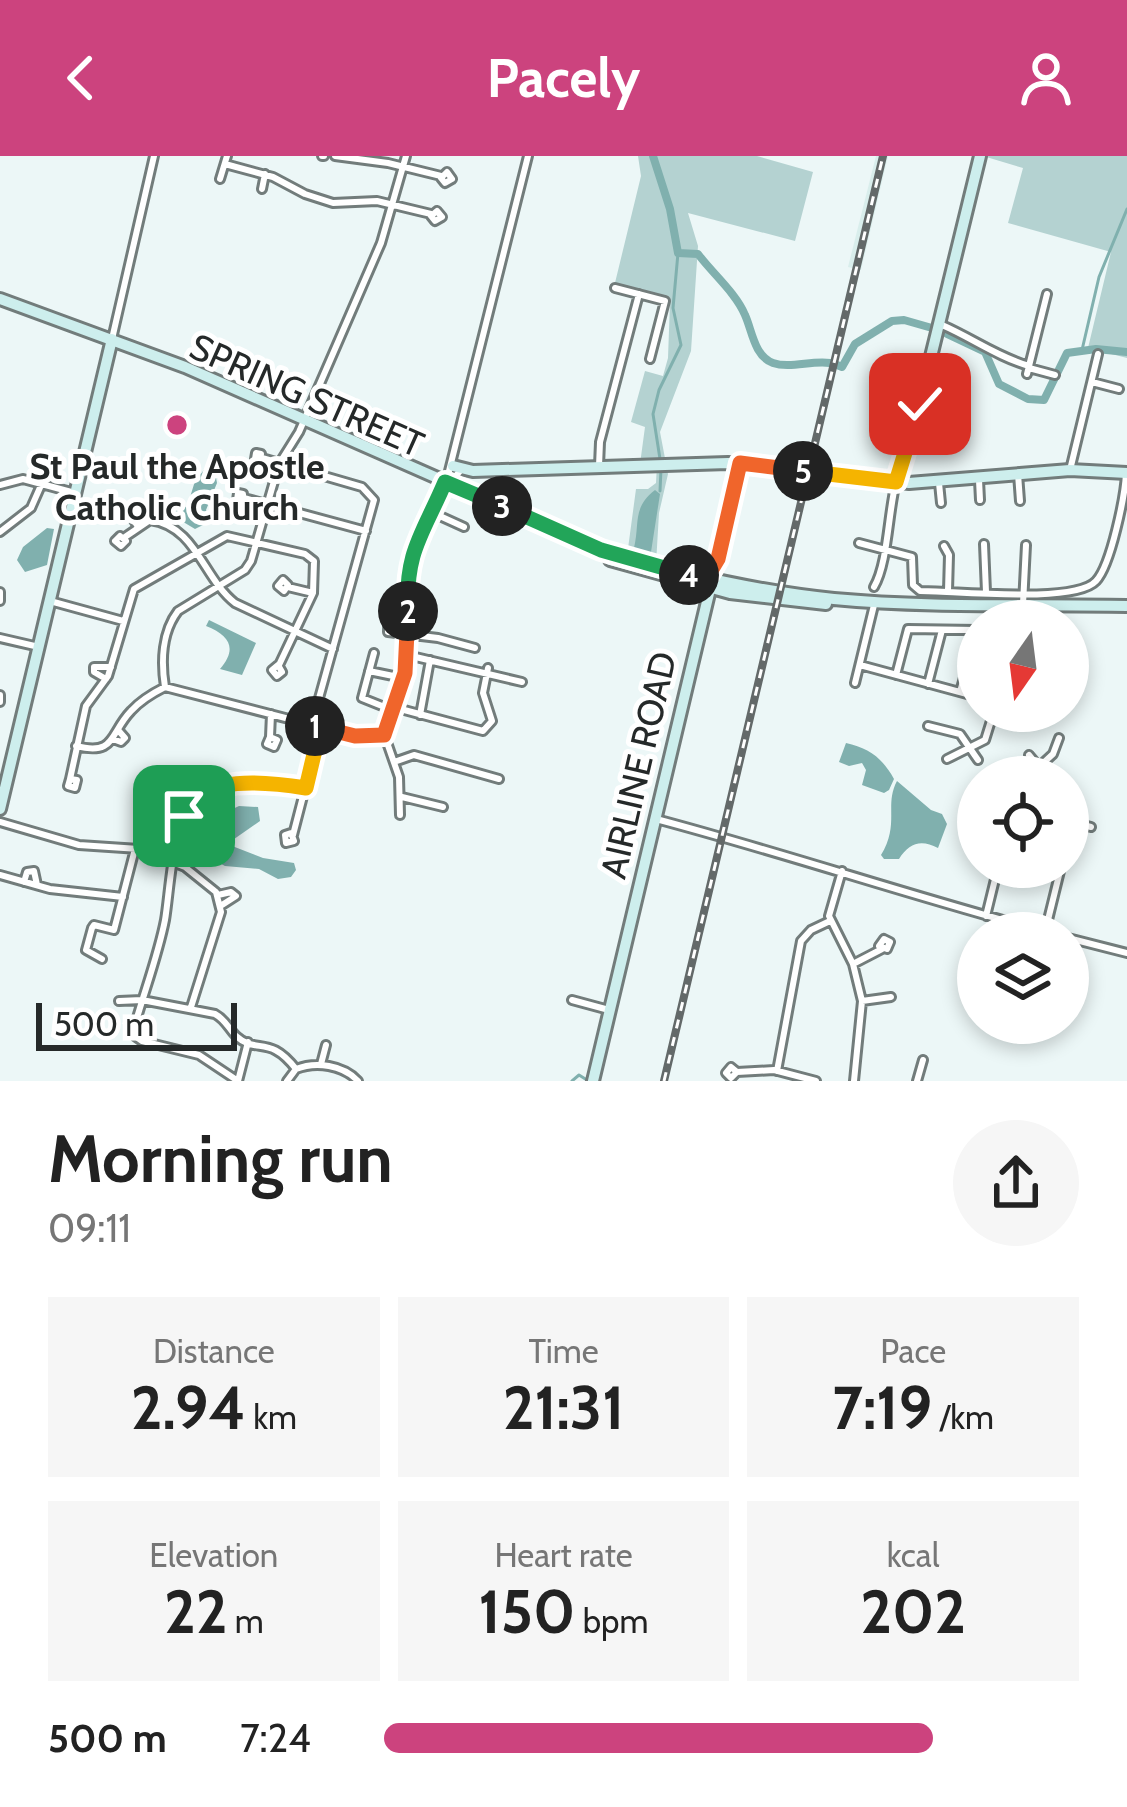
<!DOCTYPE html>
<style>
body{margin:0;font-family:Cabin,sans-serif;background:#f6f6f6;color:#222;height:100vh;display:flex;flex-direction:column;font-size:45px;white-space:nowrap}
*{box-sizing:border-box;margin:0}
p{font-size:39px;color:#767676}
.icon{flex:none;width:66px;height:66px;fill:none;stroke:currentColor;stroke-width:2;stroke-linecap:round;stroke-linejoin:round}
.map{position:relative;height:925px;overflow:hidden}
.sheet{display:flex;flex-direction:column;background:#fff;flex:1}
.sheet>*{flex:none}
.needle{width:78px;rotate:194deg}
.controls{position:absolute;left:957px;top:444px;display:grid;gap:24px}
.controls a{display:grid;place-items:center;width:132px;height:132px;border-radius:50%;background:#fff;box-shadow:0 6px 18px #0003;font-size:60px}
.scale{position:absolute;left:36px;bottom:30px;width:201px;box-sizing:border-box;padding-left:12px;border:6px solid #252929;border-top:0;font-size:33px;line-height:42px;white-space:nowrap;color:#252929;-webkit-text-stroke:9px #fff;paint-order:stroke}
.pin{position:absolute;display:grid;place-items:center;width:102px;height:102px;color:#fff;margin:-51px;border-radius:24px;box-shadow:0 6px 18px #0006}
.km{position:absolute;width:60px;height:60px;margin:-30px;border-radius:50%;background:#222;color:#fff;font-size:33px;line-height:60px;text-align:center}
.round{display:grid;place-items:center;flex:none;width:126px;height:126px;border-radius:63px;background:#f6f6f6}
.overview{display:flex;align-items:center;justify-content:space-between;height:204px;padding:0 48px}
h1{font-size:66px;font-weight:700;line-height:90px}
.metrics{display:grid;grid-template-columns:repeat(3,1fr);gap:18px;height:204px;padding:12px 48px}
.metrics div{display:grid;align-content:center;border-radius:0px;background:#f6f6f6;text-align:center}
.metrics b{font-size:60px;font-weight:700}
.metrics small{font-size:33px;font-weight:400}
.metrics p{font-size:33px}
ul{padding:0 48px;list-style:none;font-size:39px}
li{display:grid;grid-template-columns:192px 144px 1fr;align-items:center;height:90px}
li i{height:30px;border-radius:15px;background:#cc437e}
header{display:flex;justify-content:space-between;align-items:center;height:156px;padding:0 48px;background:#cc437e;color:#fff;font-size:54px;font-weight:700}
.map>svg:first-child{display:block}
.built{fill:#d9eeec}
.green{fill:#b4d2d1}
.water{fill:#80b0ae}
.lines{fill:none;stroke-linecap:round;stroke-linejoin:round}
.stream{stroke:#80b0ae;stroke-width:3}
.river{stroke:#80b0ae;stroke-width:8}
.street-casing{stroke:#727c7b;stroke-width:12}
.secondary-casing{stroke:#727c7b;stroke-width:16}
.street{stroke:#fff;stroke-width:6}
.secondary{stroke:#cdeeed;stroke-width:10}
.rail-casing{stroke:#636969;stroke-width:8}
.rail{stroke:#fff;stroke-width:3;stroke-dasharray:9;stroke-linecap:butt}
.split-1-casing{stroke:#fff;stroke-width:24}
.split-2-casing{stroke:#fff;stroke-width:24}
.split-3-casing{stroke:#fff;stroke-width:24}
.split-4-casing{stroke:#fff;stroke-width:24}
.split-5-casing{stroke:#fff;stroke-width:24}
.split-6-casing{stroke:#fff;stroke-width:24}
.split-1{stroke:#f5b400;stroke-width:15}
.split-2{stroke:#f0652b;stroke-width:15}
.split-3{stroke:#22a559;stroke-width:15}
.split-4{stroke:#22a559;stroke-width:15}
.split-5{stroke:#f0652b;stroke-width:15}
.split-6{stroke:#f5b400;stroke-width:15}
.poi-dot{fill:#cc437e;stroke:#fff;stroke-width:4.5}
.labels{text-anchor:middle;stroke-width:10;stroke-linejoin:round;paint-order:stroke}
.street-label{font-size:36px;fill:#252929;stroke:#fff}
.poi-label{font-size:36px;font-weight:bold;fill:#252929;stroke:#fff}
</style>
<header><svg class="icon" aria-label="back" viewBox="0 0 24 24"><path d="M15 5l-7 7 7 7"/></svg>Pacely<svg class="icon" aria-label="person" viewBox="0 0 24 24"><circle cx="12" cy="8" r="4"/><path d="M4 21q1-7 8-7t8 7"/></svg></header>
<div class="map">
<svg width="1127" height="925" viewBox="0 0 1127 925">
<rect width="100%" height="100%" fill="#ecf7f7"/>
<!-- built -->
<path class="built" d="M 876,0 L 888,0 L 861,114 L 848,111 Z"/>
<!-- green -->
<path class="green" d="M 638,0 L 757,0 L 813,16 L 795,85 L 688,57 L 698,90 L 691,195 L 660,276 L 668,318 L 659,357 L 656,408 L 627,400 L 636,333 L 648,333 L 656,327 L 657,308 L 640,308 L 645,271 L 631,266 L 645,215 L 663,220 L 668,202 L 670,146 L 614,131 L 641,20 Z
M 983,0 L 1127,0 L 1127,202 L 1088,192 L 1111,96 L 1008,67 L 1023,12 Z"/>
<!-- water -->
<path class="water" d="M 204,314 L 215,316 L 217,327 L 206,354 L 211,365 L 195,373 L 170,358 L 172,350 L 187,351 L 195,325 Z
M 655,334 L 660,338 L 651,396 L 645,399 L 634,392 C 640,367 632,352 655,334 Z
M 47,372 L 54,373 L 47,409 L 25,416 L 17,404 L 23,391 Z
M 209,464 L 256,487 L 242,519 L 220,513 C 237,493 231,480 206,470 Z
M 846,587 C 868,592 882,601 894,623 L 889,634 L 884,637 L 862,629 L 866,614 L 862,607 L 849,610 L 839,606 Z
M 897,625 L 931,654 L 942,658 L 947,668 L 938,692 C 921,683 909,687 899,703 L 884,703 L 881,699 C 900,668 884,649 897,625 Z
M 239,650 L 258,651 L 260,665 L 227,688 L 263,702 L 294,707 L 296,714 L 291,721 L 278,723 L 259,713 L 225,710 L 196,695 C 192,667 218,661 239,650 Z"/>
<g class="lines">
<!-- stream -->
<path class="stream" d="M 1082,194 L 1099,121 L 1127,53
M 660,303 L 653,258 L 659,234 L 681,189 L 673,152 L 678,97
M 660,335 L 661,313
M 572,925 L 579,919 L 587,924"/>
<!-- river -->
<path class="river" d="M 653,0 L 670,53 L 678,97 L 698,98 C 712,117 736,137 745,159 C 752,174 754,200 773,207 C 790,213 812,204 830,207
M 947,178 L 985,196 L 999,228 L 1028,243 L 1044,244 L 1067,197 L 1096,193 L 1127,196
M 837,209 L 842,211 L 855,188 L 892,165 L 904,164 L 932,172"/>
<!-- street casing -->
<g class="street-casing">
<path id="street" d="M 322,0 L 324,0
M 335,0 L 388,7 L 441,20
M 225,8 L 273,21 L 305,38 L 333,47 L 377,45 L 431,58
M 447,16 L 452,23 L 445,27 L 441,22 Z
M 220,23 L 227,0
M 262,33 L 265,18
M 437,55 L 442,61 L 435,65 L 431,60 Z
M 615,132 L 665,145 L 650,203
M 942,169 C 972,182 998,201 1029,210
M 112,183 L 154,0
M 1029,212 L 1055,219
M 1027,218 L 1047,138
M 1092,226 L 1119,233
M 256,297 L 261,298 L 260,304 L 255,303 Z
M 262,302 L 362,331 L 374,344 L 316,553 L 315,594 L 293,679
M 599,310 L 600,286 L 639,138
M 1070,314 L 1098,198
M 460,315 L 454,322 L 448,319 L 528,0
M 1018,318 L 1020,345
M 979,324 L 980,344
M 939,327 L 941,347
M 0,329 L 23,323 L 75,337
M 238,337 L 243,338 L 243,344 L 237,344 Z
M 244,342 L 366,375
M 431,356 L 464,371
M 138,371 L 132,361 L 137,354 L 144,357 L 147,365
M 0,376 L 31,352 L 42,327
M 120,380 L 126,385 L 121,390 L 115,385 Z
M 125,381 L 150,364 C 196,370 203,422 235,447 L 333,493
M 859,387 L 912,401 L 913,429 L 920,435 C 955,435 1075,448 1096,425 C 1111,409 1125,340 1126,317
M 984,388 L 986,436
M 944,390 L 949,399 L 948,435
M 283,424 L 288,429 L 284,435 L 278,430 Z
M 288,431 L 313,437
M 874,431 C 888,407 888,357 896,326
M 0,436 L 0,445
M 407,436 L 392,439 L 389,443 L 388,476 L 438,482 L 475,492
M 50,445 L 123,465
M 1023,448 L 1026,389
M 0,482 L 39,491
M 374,497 L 362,542 L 392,554
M 407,499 L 522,526
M 278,509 L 282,516 L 277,520 L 272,514 Z
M 860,509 L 978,541
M 369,515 L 403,522
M 896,519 L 908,473 L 977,474 L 960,536
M 106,523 L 94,516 L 94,511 L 111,511
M 855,527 L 875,445
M 928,528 L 942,474
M 165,531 C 161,506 162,476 178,455 L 245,414 L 251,405 L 279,308 L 299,276 L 381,87 L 406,0
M 0,539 L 0,546
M 393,551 L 483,575 L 492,565 L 483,537 L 488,512
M 420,559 L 430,504
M 928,570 L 960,578 L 978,604
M 270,581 L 277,584 L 274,591 L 267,588 Z
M 270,581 L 271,558
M 113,583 L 121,586 L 125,582 L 118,574
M 76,590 C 116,600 109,578 131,555 C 140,545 153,537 165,531 L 355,580 L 384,579
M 1029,599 L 1039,611
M 947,603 L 985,584 L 994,555
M 394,606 L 414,599 L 499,623
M 1028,621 L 1053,598 L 1059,582
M 70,623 L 86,550 L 108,520 L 134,433 L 227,380 L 305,398 L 314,405 L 313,437 L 279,509
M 70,623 L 77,624 L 75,632 L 68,630 Z
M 402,641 L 443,651
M 400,659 L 399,621 L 383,575 L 407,505 L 407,431 L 414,388 L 445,326
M 184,660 L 172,657 L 169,651 L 173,648 L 186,651
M 656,663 C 788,698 917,742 1050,777
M 1068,665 L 1091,671
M 0,666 L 79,689 L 139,693 L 185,711 L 216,736 L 221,756 L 191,851
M 291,677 L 294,685 L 286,687 L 285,679 Z
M 1007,711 L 1038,711
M 842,715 L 829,760 L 853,808 L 862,845 L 854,925
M 0,719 L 50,733 L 123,741
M 24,726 L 27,716 L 34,715 L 37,729
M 218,739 L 231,736 L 236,740 L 222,749
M 986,760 L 998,711
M 1045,776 L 1061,711
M 1068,782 L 1127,797
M 884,783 L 890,786 L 887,793 L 879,790 Z
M 102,803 L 86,794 L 92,772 L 94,769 L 114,774 L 135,693
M 853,808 L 882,793
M 572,844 L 609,854
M 119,845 L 142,844 L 215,858 C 226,864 228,872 236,880 C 257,899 269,878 296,913
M 862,845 L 891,841
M 248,886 L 238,925 L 199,899 L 142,885 L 135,880 L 134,872 C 144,836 158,800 165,764 C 170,735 173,657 196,639 C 215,623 282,628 306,632
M 321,908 L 326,889
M 731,911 L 737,916 L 731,922 L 726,917 Z
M 777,915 L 801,785 L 811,774 L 830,765
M 737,916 L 774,914 L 816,925
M 287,925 L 296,913 C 316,905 343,909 358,925
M 917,925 L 923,904"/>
</g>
<!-- secondary casing -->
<g class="secondary-casing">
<path id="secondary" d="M 0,143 L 185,211 L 601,394 C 678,417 754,435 834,443 C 931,452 1030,448 1127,450
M 453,310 L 473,315 L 728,307 L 909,327 L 1070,314 L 1127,317
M 896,326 L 917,258 L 980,0
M 610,404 L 730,437 L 826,448
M 0,653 L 112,183
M 593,925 L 740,307"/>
</g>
<!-- street -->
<use href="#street" class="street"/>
<!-- secondary -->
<use href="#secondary" class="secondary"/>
<!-- rail casing -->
<g class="rail-casing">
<path id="rail" d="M 664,925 L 883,0"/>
</g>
<!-- rail -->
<use href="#rail" class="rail"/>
</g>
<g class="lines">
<!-- split-1 casing -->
<g class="split-1-casing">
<path id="split-1" d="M 184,660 C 199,617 269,626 306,632 L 315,594 L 315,570"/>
</g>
<!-- split-2 casing -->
<g class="split-2-casing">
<path id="split-2" d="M 315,570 L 355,580 L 384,579 L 405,517 L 408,455"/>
</g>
<!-- split-3 casing -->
<g class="split-3-casing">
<path id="split-3" d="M 408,455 C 405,395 423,378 445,326 L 502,350"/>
</g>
<!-- split-4 casing -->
<g class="split-4-casing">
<path id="split-4" d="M 502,350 L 601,394 L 689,419"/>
</g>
<!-- split-5 casing -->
<g class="split-5-casing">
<path id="split-5" d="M 689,419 L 709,418 L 718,403 L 740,307 L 803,315"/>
</g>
<!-- split-6 casing -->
<g class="split-6-casing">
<path id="split-6" d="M 803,315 L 896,326 L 920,248"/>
</g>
<!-- split-1 -->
<use href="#split-1" class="split-1"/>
<!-- split-2 -->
<use href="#split-2" class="split-2"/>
<!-- split-3 -->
<use href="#split-3" class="split-3"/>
<!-- split-4 -->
<use href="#split-4" class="split-4"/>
<!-- split-5 -->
<use href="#split-5" class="split-5"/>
<!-- split-6 -->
<use href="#split-6" class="split-6"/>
</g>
<!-- markers -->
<circle class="poi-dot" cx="177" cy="269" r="12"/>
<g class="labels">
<!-- street labels -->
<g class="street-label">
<text transform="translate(307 239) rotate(24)" y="13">SPRING STREET</text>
<text transform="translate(638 609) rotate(-77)" y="13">AIRLINE ROAD</text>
</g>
<!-- poi labels -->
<g class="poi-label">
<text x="177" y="323">St Paul the Apostle<tspan x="177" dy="41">Catholic Church</tspan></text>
</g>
</g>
</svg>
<div class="controls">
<a><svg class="needle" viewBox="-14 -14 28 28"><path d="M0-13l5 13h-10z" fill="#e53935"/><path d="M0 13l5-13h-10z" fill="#767676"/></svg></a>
<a><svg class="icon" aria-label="locate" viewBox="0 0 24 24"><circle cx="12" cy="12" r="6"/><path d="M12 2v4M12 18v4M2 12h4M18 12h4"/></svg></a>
<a><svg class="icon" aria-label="layers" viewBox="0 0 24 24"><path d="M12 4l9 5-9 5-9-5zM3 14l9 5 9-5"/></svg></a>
</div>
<div class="scale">500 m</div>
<div class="pin" style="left:184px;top:660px;background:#1e9e55"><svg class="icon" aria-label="arrive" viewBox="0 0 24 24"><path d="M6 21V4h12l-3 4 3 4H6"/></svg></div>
<div class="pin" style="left:920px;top:248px;background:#d93025"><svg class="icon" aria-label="check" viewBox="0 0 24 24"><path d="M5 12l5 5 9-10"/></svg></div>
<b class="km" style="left:315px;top:570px">1</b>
<b class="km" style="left:408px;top:455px">2</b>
<b class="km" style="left:502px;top:350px">3</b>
<b class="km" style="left:689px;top:419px">4</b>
<b class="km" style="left:803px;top:315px">5</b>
</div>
<section class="sheet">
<div class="overview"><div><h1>Morning run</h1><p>09:11</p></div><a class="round"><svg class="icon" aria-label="share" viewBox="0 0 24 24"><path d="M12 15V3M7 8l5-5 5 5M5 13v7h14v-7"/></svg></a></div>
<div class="metrics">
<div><p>Distance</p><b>2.94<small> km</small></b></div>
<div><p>Time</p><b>21:31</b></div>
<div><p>Pace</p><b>7:19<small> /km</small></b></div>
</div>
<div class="metrics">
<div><p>Elevation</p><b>22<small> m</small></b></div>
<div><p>Heart rate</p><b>150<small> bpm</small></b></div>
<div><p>kcal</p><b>202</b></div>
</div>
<ul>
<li><b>500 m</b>7:24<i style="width:79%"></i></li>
</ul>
</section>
